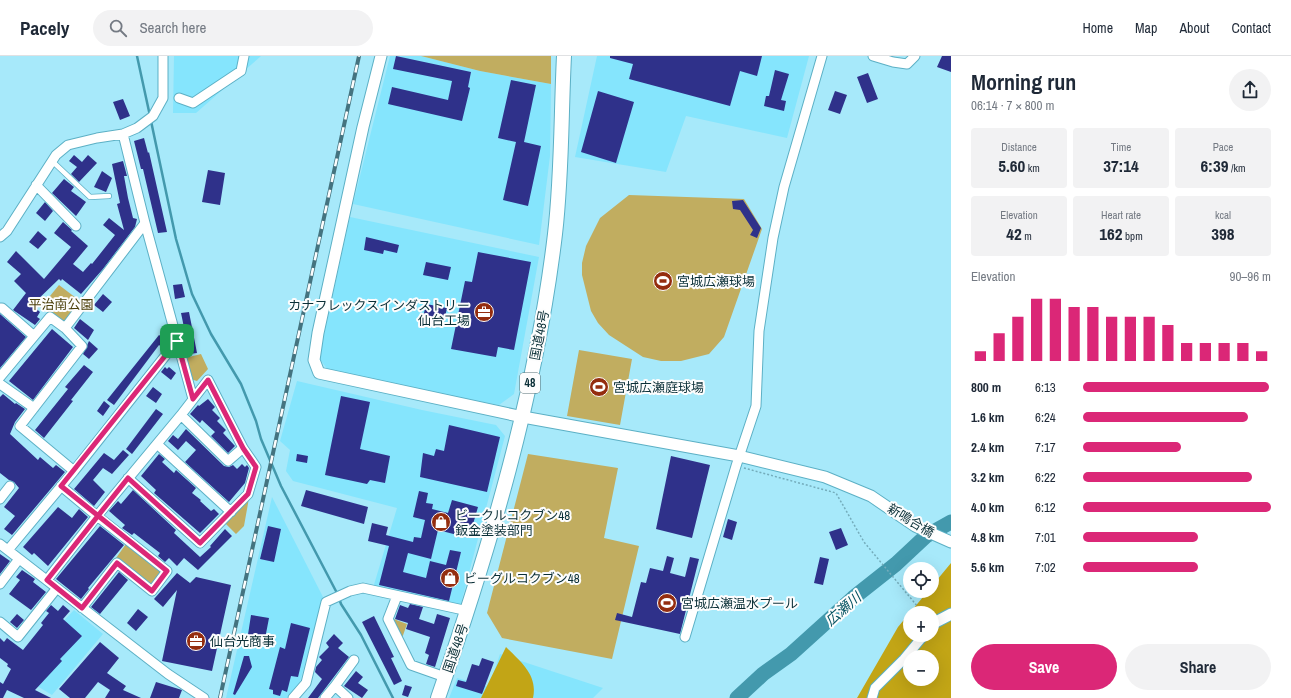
<!DOCTYPE html>
<meta charset="utf-8">
<style>
body{margin:0;font-family:"Archivo Narrow","Noto Sans JP",sans-serif;background:#f2f2f3;color:#1f2937;height:100vh;display:flex;flex-direction:column;font-size:15px;white-space:nowrap}
*{box-sizing:border-box;margin:0}
p{font-size:13px;color:#747a83}
.icon{flex:none;width:22px;height:22px;fill:none;stroke:currentColor;stroke-width:2;stroke-linecap:round;stroke-linejoin:round}
.map{position:relative;flex:1;overflow:hidden}
.panel{display:flex;flex-direction:column;background:#fff;width:340px}
.panel>*{flex:none}
.tools{position:absolute;left:903px;top:506px;display:grid;gap:8px}
.tools a{display:grid;place-items:center;width:36px;height:36px;border-radius:50%;background:#fff;box-shadow:0 4px 16px #0002;font-size:20px}
.pin{position:absolute;display:grid;place-items:center;width:34px;height:34px;color:#fff;margin:-17px;border-radius:8px;box-shadow:0 2px 6px #0006}
.round{display:grid;place-items:center;flex:none;width:42px;height:42px;border-radius:21px;background:#f2f2f3}
.headline{display:flex;align-items:center;justify-content:space-between;height:68px;padding:0 20px}
h1{font-size:22px;font-weight:700;line-height:30px}
.stats{display:grid;grid-template-columns:repeat(3,1fr);gap:6px;height:68px;padding:4px 20px}
.stats div{display:grid;align-content:center;border-radius:4px;background:#f2f2f3;text-align:center}
.stats b{font-size:17px;font-weight:700}
.stats small{font-size:11px;font-weight:400}
.stats p{font-size:11px}
.chart{height:112px;padding:8px 20px}
.chart p{display:flex;justify-content:space-between}
.chart svg{width:100%;height:72px;margin-top:4px;stroke:#db2777;stroke-width:6}
.cta{display:flex;gap:8px;margin-top:auto;padding:8px 20px}
.cta a{flex:1;height:46px;border-radius:24px;background:#db2777;color:#fff;font-size:16px;font-weight:700;line-height:46px;text-align:center}
.cta a+a{background:#f2f2f3;color:#1f2937}
ul{padding:0 20px;list-style:none;font-size:13px}
li{display:grid;grid-template-columns:64px 48px 1fr;align-items:center;height:30px}
li i{height:10px;border-radius:5px;background:#db2777}
header{display:flex;align-items:center;gap:24px;box-sizing:border-box;height:56px;padding:0 20px;background:#fff;border-bottom:1px solid #e0e1e3}
header strong{font-size:19px}
nav{display:flex;gap:22px;margin-inline-start:auto;font-size:14px}
.search{width:280px;height:36px;background:#f2f2f3;display:flex;align-items:center;gap:10px;box-sizing:border-box;padding:0 14px;border-radius:22px;color:#747a83;font-size:15px}
main{display:flex;flex:1;min-height:0}
.map>svg:first-child{display:block}
.built{fill:#85e5fd}
.green{fill:#c1ad60}
.forest{fill:#c2a516;fill-rule:evenodd}
.lines{fill:none;stroke-linecap:round;stroke-linejoin:round}
.stream{stroke:#4399ad;stroke-width:2.5}
.river{stroke:#4399ad;stroke-width:15}
.building{fill:#2f318a}
.service-casing{stroke:#5cb0c5;stroke-width:6}
.minor-casing{stroke:#5cb0c5;stroke-width:11}
.tertiary-casing{stroke:#5cb0c5;stroke-width:13}
.trunk-casing{stroke:#5cb0c5;stroke-width:16}
.path{stroke:#74acbb;stroke-width:1.5;stroke-dasharray:2 2;stroke-linecap:butt}
.service{stroke:#fff;stroke-width:4.5}
.minor{stroke:#fff;stroke-width:9}
.tertiary{stroke:#fff;stroke-width:11}
.trunk{stroke:#fff;stroke-width:14}
.rail-casing{stroke:#44737f;stroke-width:4}
.rail{stroke:#fdfdfd;stroke-width:2.5;stroke-dasharray:8;stroke-linecap:butt}
.route-casing{stroke:#fff;stroke-width:8}
.route{stroke:#db2777;stroke-width:5}
.labels{text-anchor:middle;stroke-width:4;stroke-linejoin:round;paint-order:stroke}
.shield{fill:#fdfdfd;stroke:#536d72;stroke-width:1}
.shield-label{font-size:12px;font-weight:bold;fill:#0a2f37}
.poi-label{font-size:13px;fill:#0a2f37;stroke:#fdfdfd;text-anchor:start}
.park-label{font-size:13px;fill:#4c400b;stroke:#fdfdfd}
.street-label{font-size:13px;fill:#0a2f37;stroke:#fdfdfd}
.water-label{font-size:14px;font-style:italic;fill:#035160;stroke:#fdfdfd}
</style>
<header>
<strong>Pacely</strong>
<div class="search"><svg class="icon" aria-label="search" viewBox="0 0 24 24"><circle cx="10" cy="10" r="6"/><path d="M15 15l6 6"/></svg>Search here</div>
<nav><a>Home</a><a>Map</a><a>About</a><a>Contact</a></nav>
</header>
<main>
<div class="map">
<svg width="951" height="642" viewBox="0 0 951 642">
<rect width="100%" height="100%" fill="#a7e9fa"/>
<!-- built -->
<path class="built" d="M 174,0 L 261,0 L 196,57 L 173,57 Z
M 390,0 L 421,0 L 480,15 L 551,28 L 550,100 L 539,189 L 353,148 Z
M 597,0 L 809,0 L 787,82 L 686,60 L 666,116 L 575,101 Z
M 350,161 L 539,201 L 514,338 L 499,349 L 330,317 L 319,302 Z
M 297,325 L 422,354 L 496,369 L 505,380 L 460,551 L 373,532 L 397,452 L 293,425 L 286,415 L 290,394 L 280,385 Z
M 272,441 L 323,541 L 300,626 L 287,642 L 226,642 Z
M 74,554 L 103,578 L 52,639 L 14,616 Z
M 500,598 L 603,632 L 593,642 L 449,642 L 457,622 L 489,631 Z"/>
<!-- green -->
<path class="green" d="M 421,0 L 551,0 L 551,28 L 480,15 Z
M 629,139 L 744,143 L 762,173 L 724,281 L 709,298 L 681,305 L 661,305 L 643,301 L 609,279 L 598,267 L 591,255 L 582,219 L 582,207 L 586,190 L 600,162 Z
M 59,229 L 80,245 L 66,264 L 59,266 L 41,251 Z
M 579,294 L 632,303 L 620,369 L 567,360 Z
M 201,298 L 208,313 L 197,325 L 190,323 L 185,302 Z
M 528,398 L 618,412 L 604,482 L 639,490 L 612,603 L 502,582 L 487,557 Z
M 249,442 L 244,470 L 236,478 L 224,466 Z
M 126,488 L 163,517 L 152,530 L 116,502 Z
M 391,562 L 407,568 L 401,585 Z"/>
<!-- forest -->
<path class="forest" d="M 951,507 L 951,642 L 857,642 L 898,571 L 928,535 L 932,535 L 932,530 ZM 910,557 L 932,557 L 932,579 L 910,579 ZM 910,601 L 932,601 L 932,623 L 910,623 Z
M 506,591 C 521,606 538,619 533,642 L 481,642 Z"/>
<g class="lines">
<!-- stream -->
<path class="stream" d="M 137,0 L 150,60
M 151,65 L 176,183 L 192,238 L 211,278 L 241,328 L 256,365 L 261,383 L 281,430 L 338,539 L 341,548 L 361,579 L 393,642"/>
<!-- river -->
<path class="river" d="M 737,642 L 763,618 L 791,598 L 853,542 L 896,508 L 926,480 L 951,466"/>
</g>
<!-- building -->
<path class="building" d="M 396,0 L 471,16 L 468,31 L 470,32 L 462,65 L 388,48 L 392,31 L 448,44 L 452,25 L 393,13 Z
M 610,0 L 762,0 L 757,20 L 740,15 L 730,50 L 629,23 L 633,8 L 610,2 Z
M 942,0 L 951,0 L 951,16 L 937,11 Z
M 775,14 L 789,18 L 781,44 L 786,45 L 784,55 L 764,50 L 766,40 L 769,40 Z
M 868,17 L 878,43 L 867,47 L 857,21 Z
M 511,24 L 536,29 L 524,86 L 541,90 L 528,150 L 503,144 L 516,86 L 498,82 Z
M 598,35 L 634,46 L 616,107 L 581,96 Z
M 835,35 L 847,39 L 840,58 L 828,54 Z
M 123,43 L 130,60 L 120,64 L 113,46 Z
M 144,82 L 148,97 L 149,96 L 167,176 L 158,177 L 143,113 L 141,113 L 134,85 Z
M 74,99 L 82,106 L 88,99 L 97,107 L 79,126 L 71,118 L 77,111 L 69,105 Z
M 123,105 L 127,120 L 124,120 L 128,142 L 133,162 L 137,163 L 135,171 L 103,213 L 81,238 L 62,223 L 61,225 L 59,223 L 32,249 L 40,256 L 37,261 L 40,263 L 35,269 L 13,254 L 26,237 L 14,225 L 21,218 L 7,206 L 16,195 L 44,223 L 71,191 L 54,177 L 63,166 L 72,174 L 71,175 L 88,190 L 73,208 L 83,216 L 91,207 L 92,208 L 115,179 L 103,169 L 109,162 L 124,174 L 117,148 L 120,147 L 112,108 Z
M 208,114 L 225,117 L 220,149 L 202,146 Z
M 102,115 L 112,122 L 106,136 L 94,131 Z
M 64,123 L 74,131 L 71,135 L 86,146 L 76,160 L 52,137 Z
M 743,144 L 761,172 L 757,182 L 750,179 L 753,174 L 740,154 L 733,153 L 732,145 Z
M 45,146 L 53,155 L 45,165 L 36,157 Z
M 38,175 L 47,183 L 38,193 L 29,186 Z
M 366,181 L 399,189 L 397,197 L 384,194 L 383,198 L 364,194 Z
M 478,196 L 531,206 L 514,294 L 498,291 L 496,301 L 451,293 L 465,225 L 472,226 Z
M 426,206 L 451,211 L 448,224 L 423,219 Z
M 182,228 L 185,241 L 175,243 L 173,229 Z
M 103,238 L 112,246 L 103,256 L 94,249 Z
M 426,248 L 447,252 L 443,270 L 422,266 Z
M 189,256 L 197,297 L 189,298 L 184,287 L 187,286 L 181,257 Z
M 0,258 L 26,281 L 0,312 Z
M 80,263 L 94,274 L 88,284 L 74,272 Z
M 52,273 L 73,291 L 33,344 L 9,325 Z
M 159,279 L 168,285 L 163,292 L 159,289 L 114,349 L 107,344 Z
M 89,285 L 98,293 L 89,303 L 83,298 Z
M 84,309 L 93,316 L 71,344 L 73,345 L 44,382 L 35,374 L 68,333 L 65,331 Z
M 165,311 L 167,313 L 169,311 L 176,317 L 171,324 L 161,316 Z
M 153,331 L 162,338 L 156,347 L 146,340 Z
M 3,338 L 15,348 L 16,347 L 25,353 L 15,366 L 10,378 L 38,404 L 40,401 L 53,412 L 56,409 L 65,416 L 12,479 L 4,473 L 15,460 L 4,451 L 19,432 L 14,426 L 9,424 L 0,417 L 0,341 Z
M 341,340 L 370,346 L 360,393 L 390,400 L 385,427 L 370,424 L 367,428 L 325,419 Z
M 208,343 L 215,351 L 212,354 L 220,362 L 217,365 L 226,374 L 223,377 L 235,390 L 228,397 L 211,380 L 215,376 L 202,364 L 200,367 L 190,358 L 198,349 L 199,350 Z
M 104,345 L 110,350 L 103,360 L 97,355 Z
M 156,353 L 163,358 L 132,398 L 126,393 Z
M 449,369 L 500,381 L 487,436 L 420,421 L 423,397 L 434,400 L 436,393 L 444,395 Z
M 186,373 L 224,410 L 229,411 L 233,409 L 237,413 L 242,408 L 245,411 L 247,409 L 249,412 L 245,427 L 229,446 L 185,406 L 196,394 L 186,385 L 178,394 L 168,385 L 173,379 L 178,383 Z
M 123,394 L 129,399 L 112,418 L 103,412 L 93,424 L 105,436 L 94,450 L 74,433 L 104,397 L 114,404 Z
M 159,398 L 165,403 L 162,406 L 174,417 L 176,414 L 196,432 L 192,437 L 201,444 L 200,445 L 211,455 L 214,453 L 219,458 L 200,477 L 154,437 L 156,434 L 141,420 Z
M 297,398 L 308,400 L 307,407 L 296,405 Z
M 671,400 L 710,409 L 692,482 L 656,473 Z
M 133,434 L 176,474 L 174,477 L 200,501 L 211,491 L 210,490 L 225,473 L 232,480 L 198,514 L 184,502 L 177,510 L 169,502 L 165,506 L 158,500 L 160,497 L 134,477 L 132,479 L 122,472 L 125,469 L 109,455 L 118,445 L 121,448 Z
M 306,434 L 368,451 L 364,468 L 301,450 Z
M 419,435 L 428,437 L 426,447 L 433,448 L 432,453 L 448,457 L 452,444 L 478,451 L 469,482 L 438,474 L 431,503 L 408,497 L 403,516 L 426,522 L 430,505 L 446,509 L 450,494 L 461,496 L 449,545 L 379,529 L 389,490 L 368,485 L 372,467 L 388,471 L 386,479 L 413,486 L 414,481 L 421,482 L 425,464 L 413,461 Z
M 58,451 L 72,462 L 79,453 L 88,461 L 48,510 L 34,497 L 32,499 L 23,491 Z
M 728,463 L 737,466 L 732,484 L 723,481 Z
M 100,470 L 124,489 L 88,532 L 89,533 L 81,543 L 56,523 Z
M 268,470 L 281,473 L 274,506 L 260,503 Z
M 841,472 L 848,489 L 836,494 L 829,476 Z
M 0,498 L 10,505 L 0,518 Z
M 667,500 L 674,502 L 670,517 L 685,521 L 690,501 L 699,503 L 680,578 L 615,564 L 617,557 L 632,561 L 641,526 L 646,527 L 650,512 L 663,515 Z
M 820,501 L 829,503 L 823,529 L 814,527 Z
M 22,514 L 35,523 L 33,526 L 46,536 L 31,554 L 9,538 L 20,524 L 16,521 Z
M 119,516 L 128,524 L 100,558 L 91,551 Z
M 177,517 L 190,527 L 196,521 L 231,529 L 212,615 L 162,605 L 177,534 L 163,551 L 154,543 Z
M 410,548 L 423,551 L 419,563 L 434,568 L 437,558 L 450,562 L 435,611 L 426,608 L 429,599 L 425,597 L 430,581 L 406,573 L 408,567 L 395,563 L 400,549 L 408,552 Z
M 51,549 L 58,555 L 63,549 L 70,555 L 63,563 L 82,580 L 60,603 L 62,605 L 35,634 L 51,642 L 24,642 L 7,634 L 3,642 L 0,642 L 0,626 L 3,628 L 11,613 L 7,610 L 8,608 L 0,602 L 0,582 L 4,586 L 7,582 L 23,594 L 43,569 L 41,567 L 49,557 L 46,555 Z
M 138,553 L 148,561 L 136,575 L 127,567 Z
M 17,558 L 24,564 L 17,572 L 10,566 Z
M 251,559 L 269,562 L 264,588 L 247,585 Z
M 374,560 L 394,601 L 391,602 L 402,625 L 394,629 L 362,566 Z
M 291,567 L 310,572 L 298,621 L 291,620 L 287,636 L 282,634 L 280,640 L 273,638 L 273,634 L 269,633 L 280,591 L 285,593 Z
M 334,578 L 343,587 L 338,592 L 349,601 L 318,642 L 308,642 L 322,623 L 315,616 L 316,611 L 322,604 L 319,601 L 329,591 L 326,587 Z
M 100,586 L 119,602 L 107,617 L 126,630 L 123,634 L 141,642 L 105,642 L 110,634 L 98,626 L 85,642 L 70,642 L 59,633 Z
M 244,600 L 249,600 L 252,611 L 235,639 L 233,638 Z
M 482,602 L 494,606 L 482,638 L 456,630 L 458,624 L 466,626 L 472,608 L 479,610 Z
M 356,615 L 363,621 L 358,627 L 368,634 L 362,642 L 344,630 Z
M 156,626 L 182,634 L 179,642 L 150,642 Z
M 405,629 L 412,631 L 408,641 L 402,639 Z"/>
<g class="lines">
<!-- service casing -->
<g class="service-casing">
<path id="service" d="M 51,104 L 90,141 L 109,140"/>
</g>
<!-- minor casing -->
<g class="minor-casing">
<path id="minor" d="M 873,0 L 893,6 L 907,8 L 915,0
M 179,42 L 193,47 L 241,15 L 244,0
M 36,129 L 76,170
M 145,167 L 193,343
M 0,181 L 7,175 L 56,99 L 68,89 L 97,82 L 123,78 L 137,72 L 153,60 L 163,42 L 163,0
M 0,252 L 2,252 L 34,280
M 65,272 L 145,167 L 123,78
M 0,321 L 50,261 L 65,272 L 82,290 L 20,370 L 74,415 L 8,494
M 0,328 L 34,352
M 181,359 L 208,324 L 243,392
M 157,388 L 231,456
M 74,415 L 177,285
M 61,430 L 97,460 L 181,359 L 228,405 L 243,392 L 256,411 L 248,438 L 200,487 L 128,422
M 0,443 L 10,430
M 0,488 L 168,618 L 204,642
M 47,524 L 97,460 L 167,515 L 152,535 L 117,507 L 82,552
M 0,528 L 19,503
M 397,540 L 388,563 L 411,609 L 445,621
M 0,566 L 18,581 L 57,532
M 685,581 L 736,410 L 756,350 L 759,275 L 773,182 L 784,131 L 822,0
M 335,630 L 354,604
M 293,642 L 306,627 L 326,546 L 350,535 L 363,532 L 468,555
M 325,642 L 335,630 L 348,642
M 872,642 L 875,632 L 904,603 L 924,579"/>
</g>
<!-- tertiary casing -->
<g class="tertiary-casing">
<path id="tertiary" d="M 381,0 L 363,71 L 318,277 L 314,304 L 319,317 L 523,361 L 739,400 L 825,421 L 871,440 L 915,470 L 951,486
M 932,568 L 951,558"/>
</g>
<!-- trunk casing -->
<g class="trunk-casing">
<path id="trunk" d="M 438,642 C 490,491 536,338 555,178 C 562,119 561,59 564,0"/>
</g>
<!-- path -->
<path class="path" d="M 744,412 L 836,437 L 864,486 L 923,557"/>
<!-- service -->
<use href="#service" class="service"/>
<!-- minor -->
<use href="#minor" class="minor"/>
<!-- tertiary -->
<use href="#tertiary" class="tertiary"/>
<!-- trunk -->
<use href="#trunk" class="trunk"/>
<!-- rail casing -->
<g class="rail-casing">
<path id="rail" d="M 220,642 L 359,0"/>
</g>
<!-- rail -->
<use href="#rail" class="rail"/>
</g>
<g class="lines">
<!-- route casing -->
<g class="route-casing">
<path id="route" d="M 177,285 L 61,430 L 167,515 L 152,535 L 117,507 L 82,552 L 47,524 L 128,422 L 200,487 L 248,438 L 256,411 L 243,392 L 208,324 L 193,343 L 177,285"/>
</g>
<!-- route -->
<use href="#route" class="route"/>
</g>
<!-- icons -->
<defs>
<g id="stadium-disc" transform="scale(1)"><circle r="9.5" fill="#942d0f" stroke="#fdfdfd"/><path d="M0-5a6.5 5 0 1 0 0 10a6.5 5 0 1 0 0-10ZM-3.5-1.8h7v3.6h-7Z" fill="#fff"/></g>
<g id="office-disc" transform="scale(1)"><circle r="9.5" fill="#942d0f" stroke="#fdfdfd"/><path d="M-6-3h4V-5.5h4V-3h4V5H-6ZM-1-4.5V-3h2v-1.5ZM-6 0V1H6V0Z" fill="#fff"/></g>
<g id="shop-disc" transform="scale(1)"><circle r="9.5" fill="#942d0f" stroke="#fdfdfd"/><path d="M-5-2.5h2.3a2.7 3.5 0 0 1 5.4 0H5L5.5 6h-11ZM-1.5-2.5h3a1.5 2.3 0 0 0-3 0Z" fill="#fff"/></g>
</defs>
<g fill-rule="evenodd">
<use href="#stadium-disc" x="663" y="225"/>
<use href="#office-disc" x="484" y="256"/>
<use href="#stadium-disc" x="599" y="331"/>
<use href="#shop-disc" x="441" y="466"/>
<use href="#shop-disc" x="450" y="522"/>
<use href="#stadium-disc" x="667" y="547"/>
<use href="#office-disc" x="196" y="585"/>
</g>
<g class="labels">
<!-- shield labels -->
<rect class="shield" x="520" y="317" width="20" height="20" rx="3"/>
<g class="shield-label">
<text x="530" y="331">48</text>
</g>
<!-- poi labels -->
<g class="poi-label">
<text x="677" y="230">宮城広瀬球場</text>
<text x="470" y="254" text-anchor="end">カナフレックスインダストリー<tspan x="470" dy="15">仙台工場</tspan></text>
<text x="613" y="336">宮城広瀬庭球場</text>
<text x="455" y="464">ビークルコクブン48<tspan x="455" dy="15">鈑金塗装部門</tspan></text>
<text x="464" y="527">ビーグルコクブン48</text>
<text x="681" y="552">宮城広瀬温水プール</text>
<text x="210" y="590">仙台光商事</text>
</g>
<!-- park labels -->
<g class="park-label">
<text x="61" y="253">平治南公園</text>
</g>
<!-- street labels -->
<g class="street-label">
<text transform="translate(539 279) rotate(-79)" y="5">国道48号</text>
<text transform="translate(911 464) rotate(31)" y="5">新鳴合橋</text>
<text transform="translate(455 592) rotate(-71)" y="5">国道48号</text>
</g>
<!-- water labels -->
<g class="water-label">
<text transform="translate(843 553) rotate(-41)" y="5">広瀬川</text>
</g>
</g>
</svg>
<div class="tools">
<a><svg class="icon" aria-label="locate" viewBox="0 0 24 24"><circle cx="12" cy="12" r="6"/><path d="M12 2v4M12 18v4M2 12h4M18 12h4"/></svg></a>
<a>+</a>
<a>−</a>
</div>
<div class="pin" style="left:177px;top:285px;background:#1e9e55"><svg class="icon" aria-label="arrive" viewBox="0 0 24 24"><path d="M6 21V4h12l-3 4 3 4H6"/></svg></div>
</div>
<section class="panel">
<div class="headline"><div><h1>Morning run</h1><p>06:14 · 7 × 800 m</p></div><a class="round"><svg class="icon" aria-label="share" viewBox="0 0 24 24"><path d="M12 15V3M7 8l5-5 5 5M5 13v7h14v-7"/></svg></a></div>
<div class="stats">
<div><p>Distance</p><b>5.60<small> km</small></b></div>
<div><p>Time</p><b>37:14</b></div>
<div><p>Pace</p><b>6:39<small> /km</small></b></div>
</div>
<div class="stats">
<div><p>Elevation</p><b>42<small> m</small></b></div>
<div><p>Heart rate</p><b>162<small> bpm</small></b></div>
<div><p>kcal</p><b>398</b></div>
</div>
<div class="chart"><p><span>Elevation</span>90–96 m</p>
<svg viewBox="0 0 160 44" preserveAspectRatio="none"><path d="M5 44V38M15 44V27M25 44V17M35 44V6M45 44V6M55 44V11M65 44V11M75 44V17M85 44V17M95 44V17M105 44V22M115 44V33M125 44V33M135 44V33M145 44V33M155 44V38"/></svg>
</div>
<ul>
<li><b>800 m</b>6:13<i style="width:99%"></i></li>
<li><b>1.6 km</b>6:24<i style="width:88%"></i></li>
<li><b>2.4 km</b>7:17<i style="width:52%"></i></li>
<li><b>3.2 km</b>6:22<i style="width:90%"></i></li>
<li><b>4.0 km</b>6:12<i style="width:100%"></i></li>
<li><b>4.8 km</b>7:01<i style="width:61%"></i></li>
<li><b>5.6 km</b>7:02<i style="width:61%"></i></li>
</ul>
<div class="cta"><a>Save</a><a>Share</a></div>
</section>
</main>
